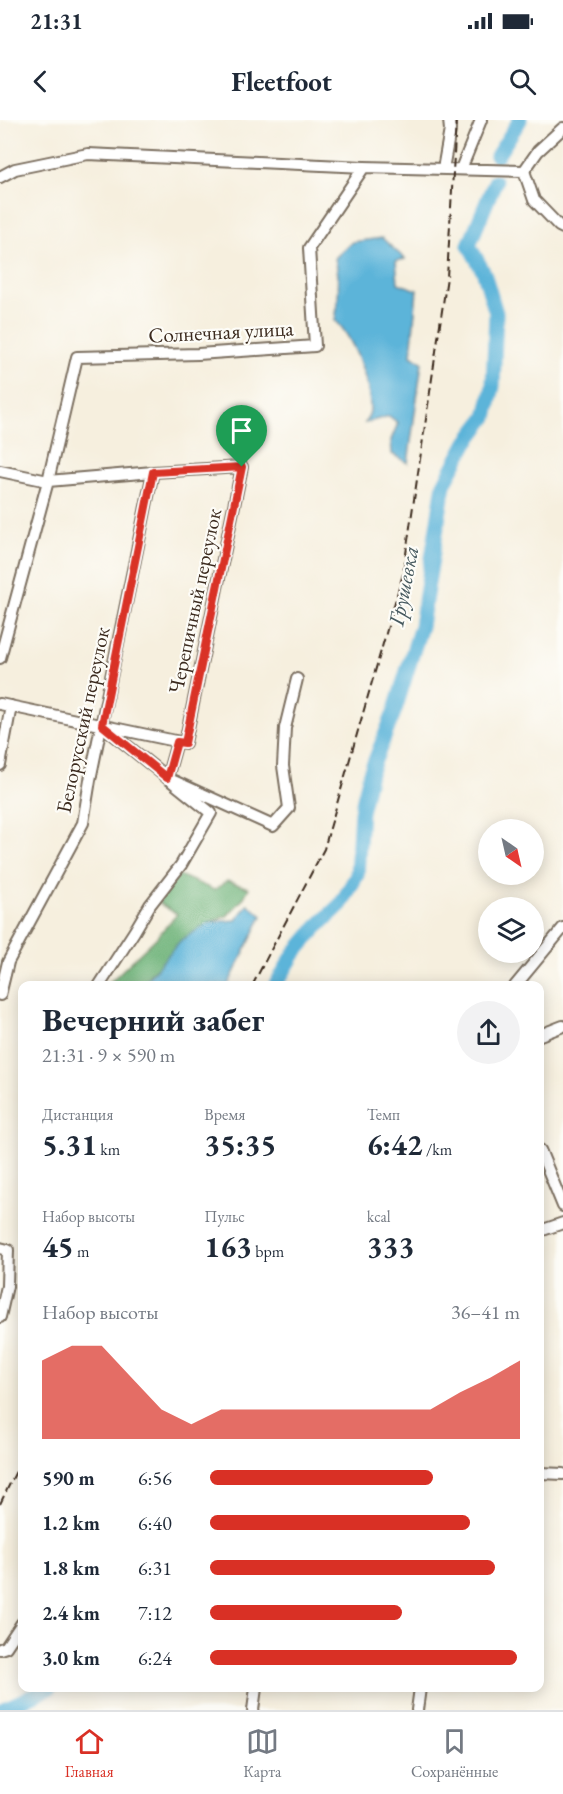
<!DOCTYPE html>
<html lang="ru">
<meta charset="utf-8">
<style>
body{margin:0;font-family:"EB Garamond",serif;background:#f2f2f3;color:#1f2937;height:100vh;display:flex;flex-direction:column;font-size:22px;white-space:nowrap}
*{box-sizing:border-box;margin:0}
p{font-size:20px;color:#747a83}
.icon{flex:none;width:33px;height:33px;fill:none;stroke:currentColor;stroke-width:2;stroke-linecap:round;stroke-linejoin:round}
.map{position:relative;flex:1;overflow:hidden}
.details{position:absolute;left:18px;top:861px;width:526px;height:711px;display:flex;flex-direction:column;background:#fff;border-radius:12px;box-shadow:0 3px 15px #0003}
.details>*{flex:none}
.needle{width:39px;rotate:146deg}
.controls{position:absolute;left:478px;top:699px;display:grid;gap:12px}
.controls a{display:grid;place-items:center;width:66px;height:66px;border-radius:50%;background:#fff;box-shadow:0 3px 15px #0003;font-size:30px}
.pin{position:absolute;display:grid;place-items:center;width:51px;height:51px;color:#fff;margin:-62px -26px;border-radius:50% 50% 50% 0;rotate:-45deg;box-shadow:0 0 6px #0007}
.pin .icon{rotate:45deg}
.round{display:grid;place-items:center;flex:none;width:63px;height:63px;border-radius:32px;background:#f2f2f3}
.overview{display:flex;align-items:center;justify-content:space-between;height:102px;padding:0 24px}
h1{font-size:33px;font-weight:700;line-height:45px}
.figures{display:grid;grid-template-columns:repeat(3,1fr);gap:9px;height:102px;padding:6px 24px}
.figures div{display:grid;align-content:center}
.figures b{font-size:30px;font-weight:700}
.figures small{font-size:16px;font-weight:400}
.figures p{font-size:16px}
.chart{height:168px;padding:12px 24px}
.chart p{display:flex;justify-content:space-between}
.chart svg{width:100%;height:108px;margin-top:6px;fill:#d93025;opacity:.7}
ul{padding:0 24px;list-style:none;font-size:20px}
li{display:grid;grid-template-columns:96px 72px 1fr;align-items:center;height:45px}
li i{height:15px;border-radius:8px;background:#d93025}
.status{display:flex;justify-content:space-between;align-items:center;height:42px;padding:0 30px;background:#fff;direction:ltr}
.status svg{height:16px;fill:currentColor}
header{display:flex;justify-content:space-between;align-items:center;height:78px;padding:0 24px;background:#fff;font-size:27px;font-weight:700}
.tabs{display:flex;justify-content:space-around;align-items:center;height:84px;border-top:2px solid #e0e1e3;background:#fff;font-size:16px;color:#747a83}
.tabs a{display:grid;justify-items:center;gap:3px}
.tabs .selected{color:#d93025}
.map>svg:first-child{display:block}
.forest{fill:#69b074;stroke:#526d49;stroke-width:1.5}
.water{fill:#5cb4d9;stroke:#4c6f7c;stroke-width:1.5}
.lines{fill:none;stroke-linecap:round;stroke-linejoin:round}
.river{stroke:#5cb4d9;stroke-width:15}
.minor-casing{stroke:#7c6f61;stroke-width:14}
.minor{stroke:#fff;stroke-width:10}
.rail{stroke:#3b2a1e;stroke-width:2;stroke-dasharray:9 4.5;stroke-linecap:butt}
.route-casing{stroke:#fff;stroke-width:12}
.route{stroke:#d93025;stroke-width:8}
.labels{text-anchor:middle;stroke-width:4.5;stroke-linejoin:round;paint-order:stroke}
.street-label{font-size:21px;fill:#3b2a1e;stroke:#fdfcf7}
.water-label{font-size:22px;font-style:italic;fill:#475a5f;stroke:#fdfcf7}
</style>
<div class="status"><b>21:31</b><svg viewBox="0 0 49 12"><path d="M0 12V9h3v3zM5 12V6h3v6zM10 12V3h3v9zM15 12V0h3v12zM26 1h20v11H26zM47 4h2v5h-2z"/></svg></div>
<header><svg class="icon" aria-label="back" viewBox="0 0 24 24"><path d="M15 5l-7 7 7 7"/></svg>Fleetfoot<svg class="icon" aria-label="search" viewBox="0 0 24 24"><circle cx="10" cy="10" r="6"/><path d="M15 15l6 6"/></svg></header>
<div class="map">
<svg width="563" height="1590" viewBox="0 0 563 1590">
<rect width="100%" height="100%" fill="#fdfcf7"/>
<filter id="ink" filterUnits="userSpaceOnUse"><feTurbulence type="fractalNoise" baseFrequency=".0167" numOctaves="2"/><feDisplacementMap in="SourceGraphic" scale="12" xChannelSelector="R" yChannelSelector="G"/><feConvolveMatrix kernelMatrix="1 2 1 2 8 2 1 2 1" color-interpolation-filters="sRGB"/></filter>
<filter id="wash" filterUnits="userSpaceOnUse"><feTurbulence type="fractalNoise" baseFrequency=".008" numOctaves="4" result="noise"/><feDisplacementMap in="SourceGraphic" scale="24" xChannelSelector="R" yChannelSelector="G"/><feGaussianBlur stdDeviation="1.35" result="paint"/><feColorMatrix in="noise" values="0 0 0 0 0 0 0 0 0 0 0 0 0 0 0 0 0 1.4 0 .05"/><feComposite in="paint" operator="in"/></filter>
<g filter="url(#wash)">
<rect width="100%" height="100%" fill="#f6efde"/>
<!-- forest -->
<path class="forest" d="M 179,755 L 214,770 L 227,761 L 249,768 L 243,779 L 227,796 L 210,802 L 151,853 L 142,865 L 106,866 L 156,818 L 177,794 L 158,783 Z"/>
<!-- water -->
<path class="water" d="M 382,118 L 405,139 L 396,141 L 398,163 L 417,170 L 411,235 L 422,242 L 408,343 L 392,334 L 391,320 L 398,303 L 389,296 L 365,303 C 367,299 370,294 370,290 C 371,264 353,217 335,200 C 339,180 340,158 335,138 L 352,122 Z
M 248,784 L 262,796 L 228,865 L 142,865 L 181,820 L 210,802 L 236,800 Z"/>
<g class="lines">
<!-- river -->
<path class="river" d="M 497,36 L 520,0
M 275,866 L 294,834 L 316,808 L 341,784 L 357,755 L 361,692 L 370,653 L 395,590 L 421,506 L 444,364 L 467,322 L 486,297 L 493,266 L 496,193 L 484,153 L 469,125 L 495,62
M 2,1590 L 49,1568"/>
</g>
</g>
<g filter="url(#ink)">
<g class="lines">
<!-- minor casing -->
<g class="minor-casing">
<path id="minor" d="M 443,49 L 450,10 L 449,0
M 461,49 L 481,0
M 524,51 L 538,31 L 563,8
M 0,57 L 15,49 L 88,34 L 364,47 L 524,51 L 534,80 L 559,106 L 563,108
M 0,351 L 48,361 L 153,352 L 242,347 L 185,623 L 0,584
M 0,538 L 48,361 L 77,237 L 198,234 L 315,226 L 309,128 L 364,47
M 177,622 L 167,658 L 273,706 L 289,688 L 283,646 L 285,608 L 297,559
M 0,645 L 11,586
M 99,866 L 134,812 L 150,785 L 181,745 L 211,693 L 104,607
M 515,866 L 563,808
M 0,875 L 8,842 L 83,703 L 90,660 L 153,352
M 540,915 L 563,906
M 540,1030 L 563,1086
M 540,1111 L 563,1103
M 0,1128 L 8,1130 L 7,1166 L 0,1197
M 540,1353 L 563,1354
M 0,1529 L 6,1527 L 22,1503
M 253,1590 L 256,1568
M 417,1590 L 420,1568"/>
</g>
<!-- minor -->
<use href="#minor" class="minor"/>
<!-- rail -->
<path class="rail" d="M 252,866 L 324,729 L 403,454 L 447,157 L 456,0
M 0,1384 L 22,1339"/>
</g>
</g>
<g class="lines" filter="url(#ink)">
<!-- route casing -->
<g class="route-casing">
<path id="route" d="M 242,347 L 185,623 L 177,622 L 167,658 L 102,605 L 153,352 Z"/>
</g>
<!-- route -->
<use href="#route" class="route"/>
</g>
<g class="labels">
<!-- street labels -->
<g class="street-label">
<text transform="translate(221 212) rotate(-3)" y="7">Солнечная улица</text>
<text transform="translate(195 481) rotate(-78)" y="7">Черепичный переулок</text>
<text transform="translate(83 600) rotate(-78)" y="7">Белорусский переулок</text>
</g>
<!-- water labels -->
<g class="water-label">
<text transform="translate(403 466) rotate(-79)" y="8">Грушевка</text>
</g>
</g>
</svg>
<div class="controls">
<a><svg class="needle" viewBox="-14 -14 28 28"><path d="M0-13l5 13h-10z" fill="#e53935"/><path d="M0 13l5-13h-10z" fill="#747a83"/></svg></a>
<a><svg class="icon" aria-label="layers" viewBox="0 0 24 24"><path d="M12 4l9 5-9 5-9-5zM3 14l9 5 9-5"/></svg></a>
</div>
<div class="pin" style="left:242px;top:347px;background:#1e9e55"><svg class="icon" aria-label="arrive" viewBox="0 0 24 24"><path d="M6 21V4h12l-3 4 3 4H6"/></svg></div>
<section class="details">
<div class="overview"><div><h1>Вечерний забег</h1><p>21:31 · 9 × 590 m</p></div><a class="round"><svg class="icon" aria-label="share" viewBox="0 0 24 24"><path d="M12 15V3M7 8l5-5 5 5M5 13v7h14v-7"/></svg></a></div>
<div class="figures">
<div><p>Дистанция</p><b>5.31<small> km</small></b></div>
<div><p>Время</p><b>35:35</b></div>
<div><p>Темп</p><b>6:42<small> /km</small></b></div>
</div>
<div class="figures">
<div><p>Набор высоты</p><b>45<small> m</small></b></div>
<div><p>Пульс</p><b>163<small> bpm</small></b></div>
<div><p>kcal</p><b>333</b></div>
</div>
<div class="chart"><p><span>Набор высоты</span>36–41 m</p>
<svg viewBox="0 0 160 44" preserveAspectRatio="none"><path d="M0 44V12L10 6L20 6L30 19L40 32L50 38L60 32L70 32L80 32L90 32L100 32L110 32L120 32L130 32L140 25L150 19L160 12V44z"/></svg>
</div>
<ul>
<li><b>590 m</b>6:56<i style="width:72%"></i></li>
<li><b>1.2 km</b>6:40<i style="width:84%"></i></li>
<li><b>1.8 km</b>6:31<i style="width:92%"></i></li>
<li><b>2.4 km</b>7:12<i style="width:62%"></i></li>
<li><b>3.0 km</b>6:24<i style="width:99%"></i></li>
</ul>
</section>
</div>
<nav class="tabs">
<a class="selected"><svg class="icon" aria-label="home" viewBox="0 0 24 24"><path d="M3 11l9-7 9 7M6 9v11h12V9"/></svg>Главная</a>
<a><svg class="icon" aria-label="map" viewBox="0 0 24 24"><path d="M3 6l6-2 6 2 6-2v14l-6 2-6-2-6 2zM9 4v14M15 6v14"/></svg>Карта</a>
<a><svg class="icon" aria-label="saved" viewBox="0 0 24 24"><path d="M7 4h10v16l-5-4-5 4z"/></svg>Сохранённые</a>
</nav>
